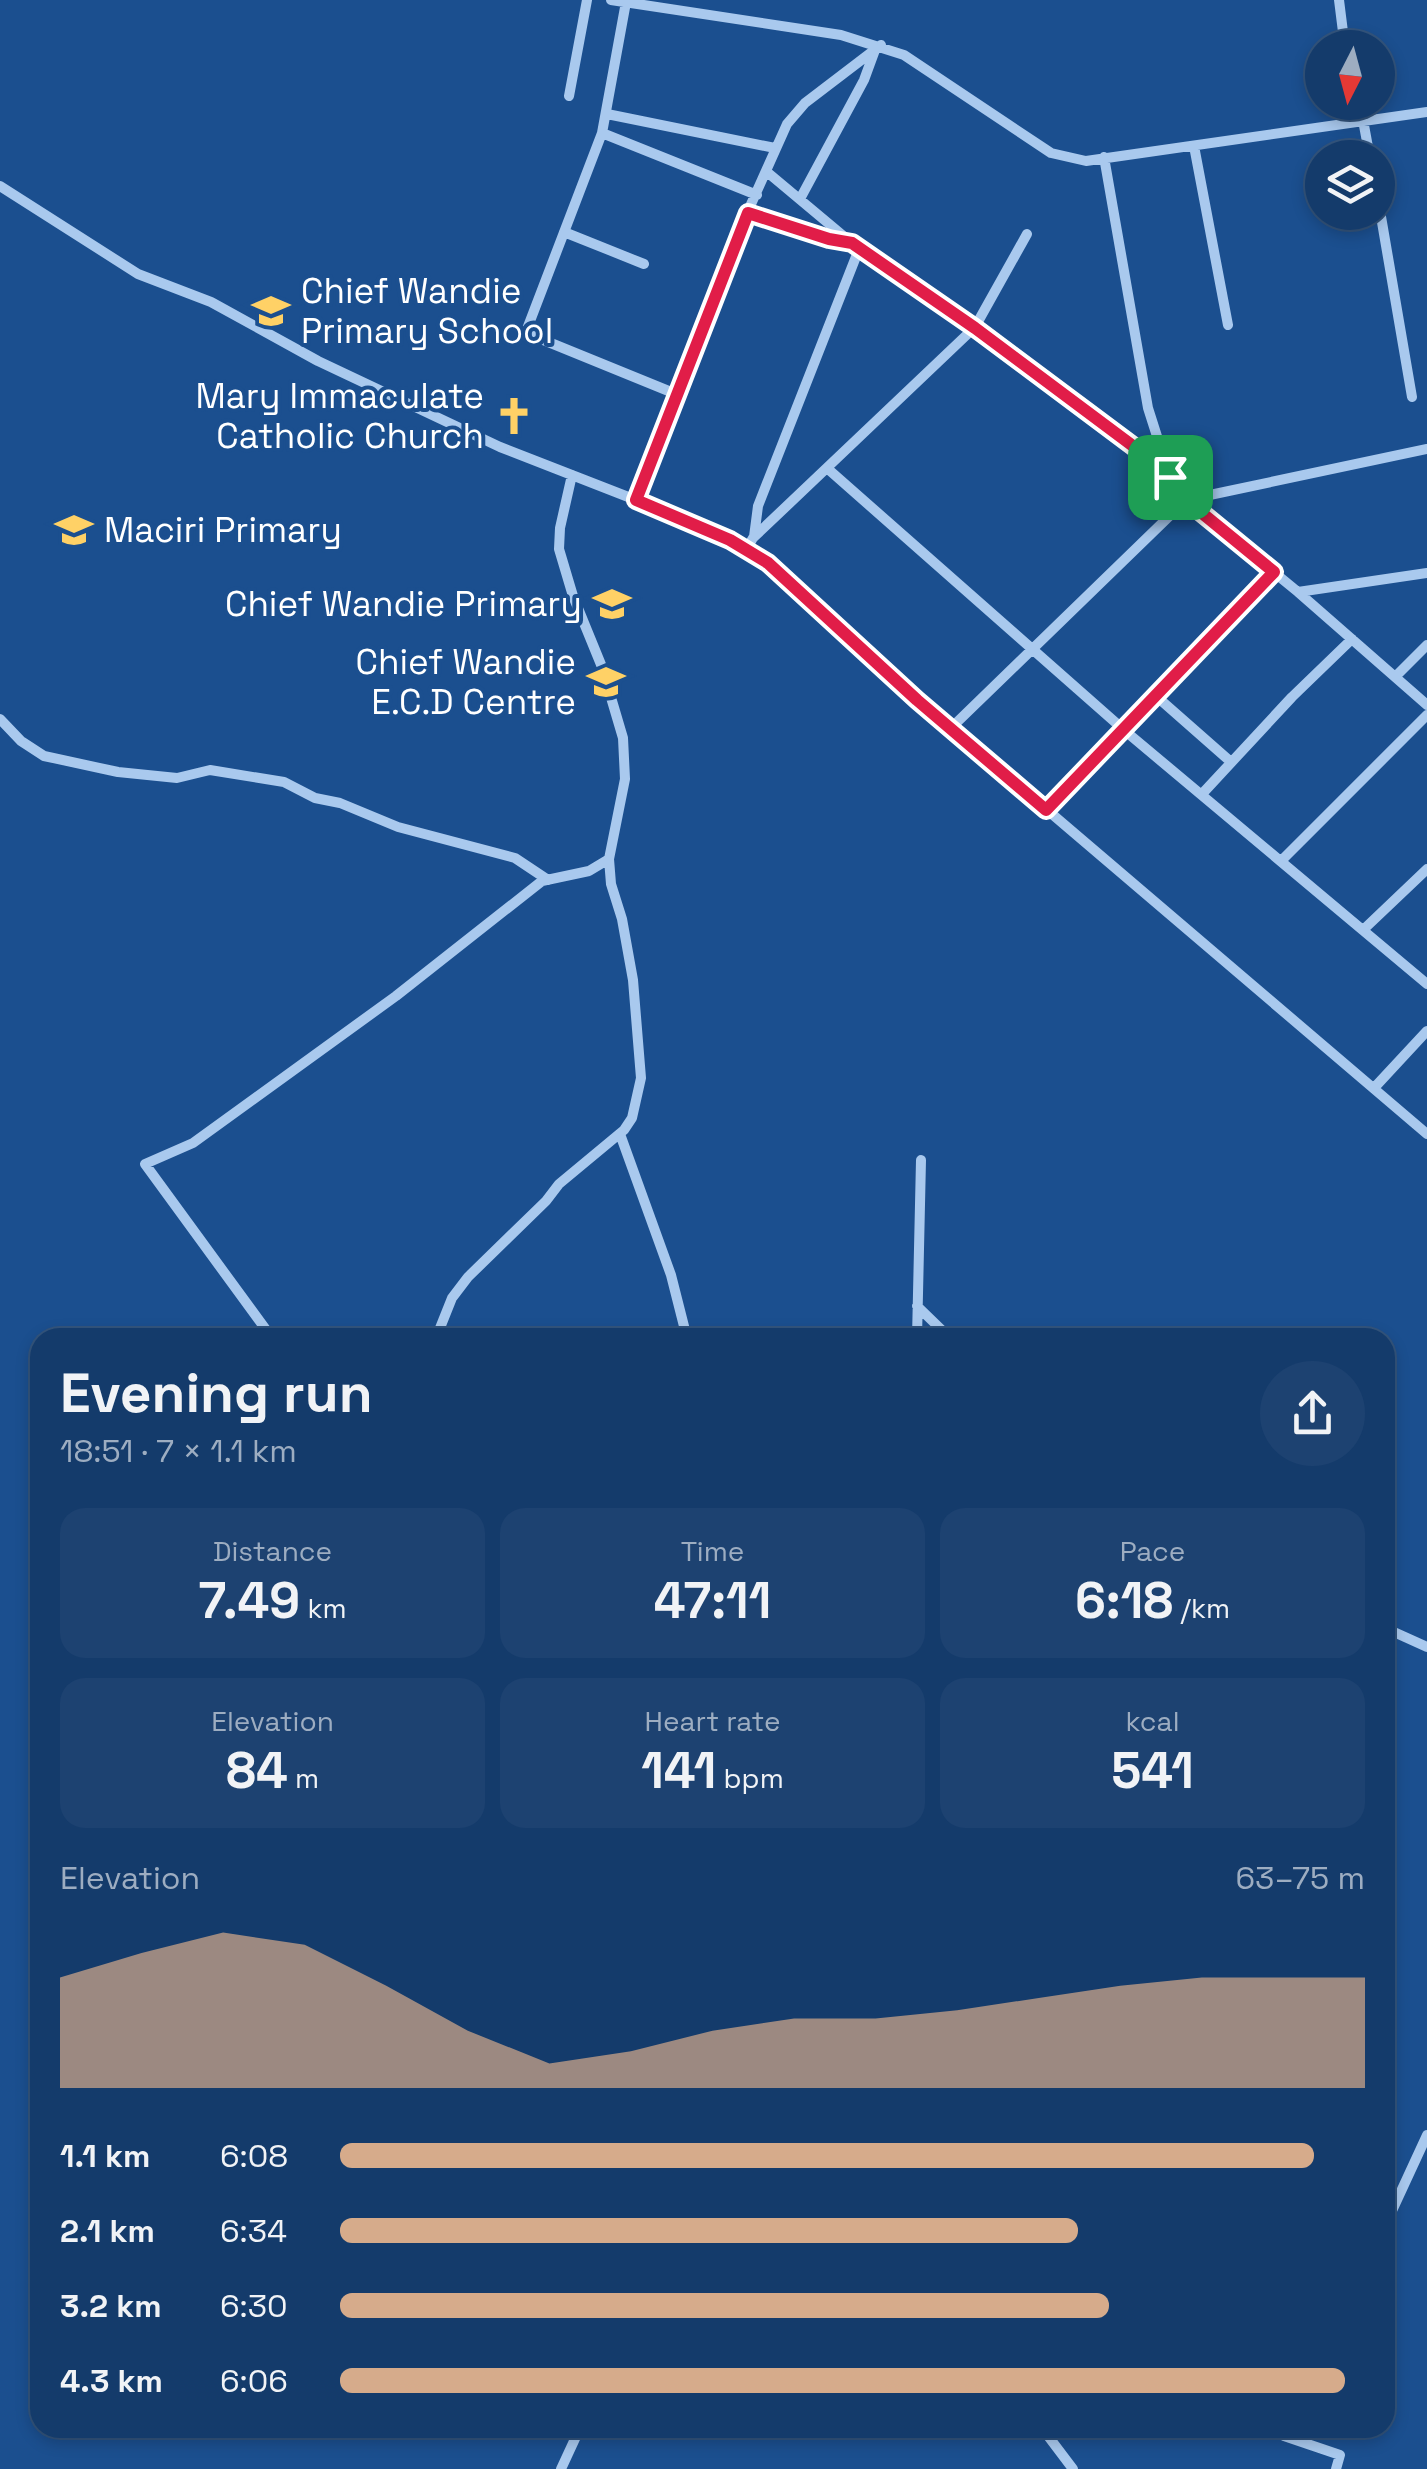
<!DOCTYPE html>
<meta charset="utf-8">
<style>
body{margin:0;font-family:"Space Grotesk",sans-serif;background:#1d4271;color:#f1f3f6;height:100vh;display:flex;flex-direction:column;font-size:38px;white-space:nowrap}
*{box-sizing:border-box;margin:0}
p{font-size:32px;color:#9dadc1}
.icon{flex:none;width:55px;height:55px;fill:none;stroke:currentColor;stroke-width:2;stroke-linecap:round;stroke-linejoin:round}
.map{position:relative;flex:1;overflow:hidden}
.side{position:absolute;left:30px;top:1328px;width:1365px;height:1110px;display:flex;flex-direction:column;background:#143b6b;border-radius:30px;box-shadow:0 5px 15px #0003,0 0 0 2px #33557e}
.side>*{flex:none}
.needle{width:65px;rotate:186deg}
.buttons{position:absolute;left:1305px;top:30px;display:grid;gap:20px}
.buttons a{display:grid;place-items:center;width:90px;height:90px;border-radius:50%;background:#143b6b;box-shadow:0 5px 15px #0003,0 0 0 2px #33557e;font-size:50px}
.pin{position:absolute;display:grid;place-items:center;width:85px;height:85px;color:#fff;margin:-42px;border-radius:20px;box-shadow:0 5px 15px #0006}
.round{display:grid;place-items:center;flex:none;width:105px;height:105px;border-radius:52px;background:#1d4271}
.head{display:flex;align-items:center;justify-content:space-between;height:170px;padding:0 30px}
h1{font-size:55px;font-weight:700;line-height:75px}
.metrics{display:grid;grid-template-columns:repeat(3,1fr);gap:15px;height:170px;padding:10px 30px}
.metrics div{display:grid;align-content:center;border-radius:25px;background:#1d4271;text-align:center}
.metrics b{font-size:50px;font-weight:700}
.metrics small{font-size:28px;font-weight:400}
.metrics p{font-size:28px}
.chart{height:280px;padding:20px 30px}
.chart p{display:flex;justify-content:space-between}
.chart svg{width:100%;height:180px;margin-top:10px;fill:#d6ab8b;opacity:.7}
ul{padding:0 30px;list-style:none;font-size:32px}
li{display:grid;grid-template-columns:160px 120px 1fr;align-items:center;height:75px}
li i{height:25px;border-radius:12px;background:#d6ab8b}
.map>svg:first-child{display:block}
.lines{fill:none;stroke-linecap:round;stroke-linejoin:round}
.minor{stroke:#a9c9ee;stroke-width:10}
.route-casing{stroke:#fff;stroke-width:20}
.route{stroke:#e11d48;stroke-width:12}
.labels{text-anchor:middle;stroke-width:8;stroke-linejoin:round;paint-order:stroke}
.poi-label{font-size:35px;fill:#fff;stroke:#1b4f8f;text-anchor:end}
</style>
<div class="map">
<svg width="1427" height="2469" viewBox="0 0 1427 2469">
<rect width="100%" height="100%" fill="#1b4f8f"/>
<g class="lines">
<!-- minor -->
<path class="minor" d="M 611,0 L 841,35 L 904,55 L 1051,153 L 1086,161 L 1427,112
M 1339,0 L 1345,48
M 626,2 L 602,133 L 527,329 L 536,337 L 676,394
M 569,96 L 587,0
M 1354,102 L 1363,120 L 1370,158
M 607,114 L 775,148
M 602,133 L 757,195
M 1194,146 L 1228,325
M 1104,157 L 1148,408 L 1169,474
M 767,172 L 859,249 L 975,327 L 1141,452 L 1170,477 L 1186,500 L 1298,592 L 1427,705
M 0,186 L 138,274 L 211,302 L 318,361 L 500,447 L 636,500 L 739,231 L 787,124 L 805,103 L 881,45
M 800,199 L 864,80 L 875,50
M 1378,199 L 1412,397
M 749,213 L 829,239 L 848,242
M 564,232 L 644,264
M 828,469 L 1124,730 L 1427,984
M 636,500 L 730,540 L 768,563 L 917,699 L 1427,1134
M 754,537 L 758,506 L 859,249
M 747,548 L 753,538 L 975,327 L 1027,234
M 1298,592 L 1427,573
M 1396,676 L 1427,645
M 1156,696 L 1231,762
M 0,719 L 21,741 L 44,756 L 118,772 L 177,778 L 210,770 L 284,782 L 315,798 L 340,803 L 398,827 L 515,858 L 548,880
M 951,728 L 1186,500 L 1427,449
M 1202,794 L 1292,697 L 1352,639
M 1046,810 L 1274,572
M 1281,861 L 1427,715
M 1363,930 L 1427,869
M 1374,1088 L 1427,1031
M 620,1134 L 671,1275 L 687,1338
M 917,1306 L 950,1338
M 272,1338 L 145,1164 L 193,1143 L 396,996 L 542,881 L 589,871 L 609,859
M 436,1338 L 452,1298 L 468,1277 L 546,1201 L 559,1184 L 624,1130 L 632,1118 L 641,1078 L 633,980 L 622,919 L 611,884 L 609,859 L 625,779 L 623,738 L 602,667 L 573,596 L 559,549 L 560,528 L 572,475
M 917,1338 L 921,1160
M 1385,1628 L 1427,1647
M 1385,2226 L 1427,2135
M 1042,2428 L 1073,2469
M 1288,2428 L 1284,2436 L 1340,2455 L 1336,2469
M 561,2469 L 580,2428"/>
</g>
<g class="lines">
<!-- route casing -->
<g class="route-casing">
<path id="route" d="M 748,213 L 829,239 L 852,243 L 975,328 L 1141,452 L 1170,477 L 1186,500 L 1274,572 L 1046,810 L 917,700 L 768,563 L 730,540 L 636,500 Z"/>
</g>
<!-- route -->
<use href="#route" class="route"/>
</g>
<!-- icons -->
<defs>
<g id="school-bare" transform="scale(3)"><path d="M0-5L7-2L0 1L-7-2ZM-4 1L0 2.5L4 1V4Q0 6-4 4Z" fill="#ffd166" stroke="#1b4f8f" stroke-width="2.5" paint-order="stroke"/></g>
<g id="church-bare" transform="scale(3)"><path d="M-1.2-6h2.4v3.5h3.3v2.4h-3.3V6h-2.4V-.1h-3.3v-2.4h3.3Z" fill="#ffd166" stroke="#1b4f8f" stroke-width="2.5" paint-order="stroke"/></g>
</defs>
<g fill-rule="evenodd">
<use href="#school-bare" x="271" y="311"/>
<use href="#church-bare" x="514" y="416"/>
<use href="#school-bare" x="74" y="530"/>
<use href="#school-bare" x="612" y="604"/>
<use href="#school-bare" x="606" y="682"/>
</g>
<g class="labels">
<!-- poi labels -->
<g class="poi-label">
<text x="301" y="303" text-anchor="start">Chief Wandie<tspan x="301" dy="40">Primary School</tspan></text>
<text x="484" y="408">Mary Immaculate<tspan x="484" dy="40">Catholic Church</tspan></text>
<text x="104" y="542" text-anchor="start">Maciri Primary</text>
<text x="582" y="616">Chief Wandie Primary</text>
<text x="576" y="674">Chief Wandie<tspan x="576" dy="40">E.C.D Centre</tspan></text>
</g>
</g>
</svg>
<div class="buttons">
<a><svg class="needle" viewBox="-14 -14 28 28"><path d="M0-13l5 13h-10z" fill="#e53935"/><path d="M0 13l5-13h-10z" fill="#9dadc1"/></svg></a>
<a><svg class="icon" aria-label="layers" viewBox="0 0 24 24"><path d="M12 4l9 5-9 5-9-5zM3 14l9 5 9-5"/></svg></a>
</div>
<div class="pin" style="left:1170px;top:477px;background:#1e9e55"><svg class="icon" aria-label="arrive" viewBox="0 0 24 24"><path d="M6 21V4h12l-3 4 3 4H6"/></svg></div>
<section class="side">
<div class="head"><div><h1>Evening run</h1><p>18:51 · 7 × 1.1 km</p></div><a class="round"><svg class="icon" aria-label="share" viewBox="0 0 24 24"><path d="M12 15V3M7 8l5-5 5 5M5 13v7h14v-7"/></svg></a></div>
<div class="metrics">
<div><p>Distance</p><b>7.49<small> km</small></b></div>
<div><p>Time</p><b>47:11</b></div>
<div><p>Pace</p><b>6:18<small> /km</small></b></div>
</div>
<div class="metrics">
<div><p>Elevation</p><b>84<small> m</small></b></div>
<div><p>Heart rate</p><b>141<small> bpm</small></b></div>
<div><p>kcal</p><b>541</b></div>
</div>
<div class="chart"><p><span>Elevation</span>63–75 m</p>
<svg viewBox="0 0 160 44" preserveAspectRatio="none"><path d="M0 44V17L10 11L20 6L30 9L40 19L50 30L60 38L70 35L80 30L90 27L100 27L110 25L120 22L130 19L140 17L150 17L160 17V44z"/></svg>
</div>
<ul>
<li><b>1.1 km</b>6:08<i style="width:95%"></i></li>
<li><b>2.1 km</b>6:34<i style="width:72%"></i></li>
<li><b>3.2 km</b>6:30<i style="width:75%"></i></li>
<li><b>4.3 km</b>6:06<i style="width:98%"></i></li>
</ul>
</section>
</div>
